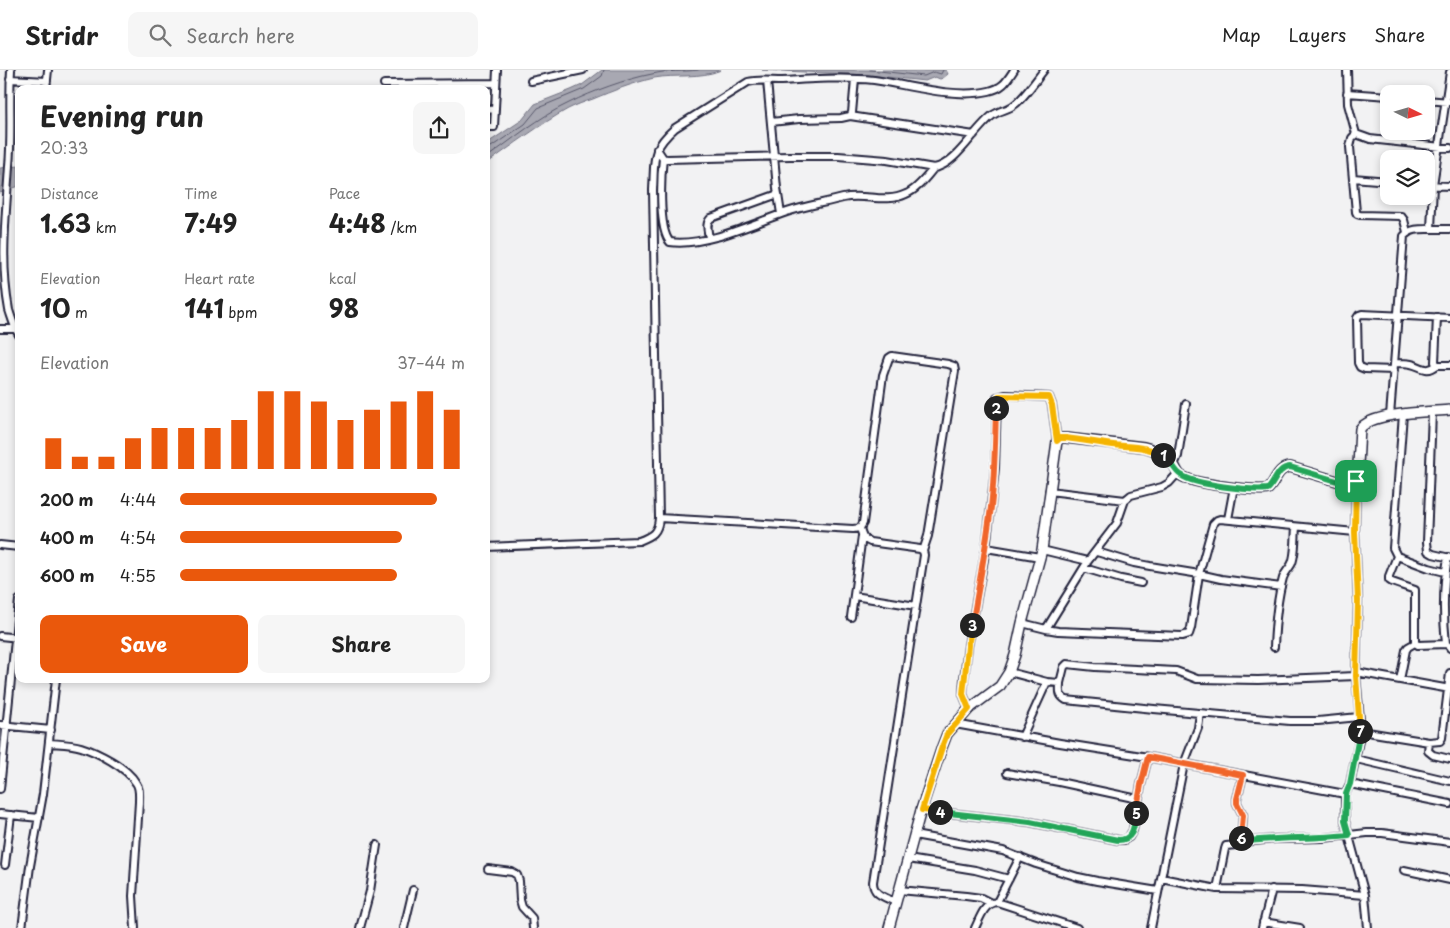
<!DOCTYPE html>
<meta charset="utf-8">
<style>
body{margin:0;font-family:"Playpen Sans",sans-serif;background:#f6f6f6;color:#222;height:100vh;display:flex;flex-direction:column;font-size:19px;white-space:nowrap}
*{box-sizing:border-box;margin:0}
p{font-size:16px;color:#767676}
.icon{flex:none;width:28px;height:28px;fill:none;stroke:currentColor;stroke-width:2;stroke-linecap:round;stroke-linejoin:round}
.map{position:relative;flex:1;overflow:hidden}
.panel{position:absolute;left:15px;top:15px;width:475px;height:598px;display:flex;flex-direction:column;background:#fff;border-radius:10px;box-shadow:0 2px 8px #0003}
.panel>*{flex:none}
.needle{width:32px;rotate:95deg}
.tools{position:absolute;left:1380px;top:15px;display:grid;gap:10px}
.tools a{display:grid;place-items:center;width:55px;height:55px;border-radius:10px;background:#fff;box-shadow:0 2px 8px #0003;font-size:25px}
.pin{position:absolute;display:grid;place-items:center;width:42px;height:42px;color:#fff;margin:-21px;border-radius:10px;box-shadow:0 2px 8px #0006}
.km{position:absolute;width:25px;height:25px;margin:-12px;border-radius:50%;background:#222;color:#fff;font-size:14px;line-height:25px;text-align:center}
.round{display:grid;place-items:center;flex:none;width:52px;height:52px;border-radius:10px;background:#f6f6f6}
.headline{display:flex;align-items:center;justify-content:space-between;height:85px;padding:0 25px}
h1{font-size:28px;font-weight:700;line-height:38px}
.stats{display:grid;grid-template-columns:repeat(3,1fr);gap:8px;height:85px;padding:5px 25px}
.stats div{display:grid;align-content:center}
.stats b{font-size:25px;font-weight:700}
.stats small{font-size:14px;font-weight:400}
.stats p{font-size:14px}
.chart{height:140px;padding:10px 25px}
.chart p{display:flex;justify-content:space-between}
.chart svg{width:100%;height:90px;margin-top:5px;stroke:#ea580c;stroke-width:6}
.button{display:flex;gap:10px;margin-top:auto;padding:10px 25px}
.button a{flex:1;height:58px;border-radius:10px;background:#ea580c;color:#fff;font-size:20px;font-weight:700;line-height:58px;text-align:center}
.button a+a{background:#f6f6f6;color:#222}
ul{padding:0 25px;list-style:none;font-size:16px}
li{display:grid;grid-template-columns:80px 60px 1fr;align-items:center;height:38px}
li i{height:12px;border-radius:6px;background:#ea580c}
header{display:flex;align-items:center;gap:30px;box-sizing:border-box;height:70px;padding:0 25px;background:#fff;border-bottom:1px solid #e0e0e0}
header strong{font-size:24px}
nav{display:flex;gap:28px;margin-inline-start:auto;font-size:18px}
.search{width:350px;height:45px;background:#f6f6f6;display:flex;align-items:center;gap:12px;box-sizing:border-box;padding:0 18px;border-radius:10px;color:#767676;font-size:19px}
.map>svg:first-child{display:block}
.water{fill:#a8a8b2;stroke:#727282}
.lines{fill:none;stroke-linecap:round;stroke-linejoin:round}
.shore{stroke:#58586b;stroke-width:1}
.street-casing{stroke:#22223b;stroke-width:10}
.secondary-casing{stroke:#22223b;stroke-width:12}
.street{stroke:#fff;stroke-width:6}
.secondary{stroke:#fff;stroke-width:9}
.split-1-casing{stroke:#fff;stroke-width:10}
.split-2-casing{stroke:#fff;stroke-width:10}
.split-3-casing{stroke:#fff;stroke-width:10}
.split-4-casing{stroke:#fff;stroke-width:10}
.split-5-casing{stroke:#fff;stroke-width:10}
.split-6-casing{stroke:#fff;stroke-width:10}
.split-7-casing{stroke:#fff;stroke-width:10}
.split-8-casing{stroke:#fff;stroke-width:10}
.split-1{stroke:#22a559;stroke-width:6}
.split-2{stroke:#f5b400;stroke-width:6}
.split-3{stroke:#f0652b;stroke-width:6}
.split-4{stroke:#f5b400;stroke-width:6}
.split-5{stroke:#22a559;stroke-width:6}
.split-6{stroke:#f0652b;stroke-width:6}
.split-7{stroke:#22a559;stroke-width:6}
.split-8{stroke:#f5b400;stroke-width:6}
</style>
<header>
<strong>Stridr</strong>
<div class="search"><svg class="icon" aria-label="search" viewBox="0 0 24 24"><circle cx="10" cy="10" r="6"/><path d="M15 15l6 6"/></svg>Search here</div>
<nav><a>Map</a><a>Layers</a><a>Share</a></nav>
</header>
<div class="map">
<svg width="1450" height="858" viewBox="0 0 1450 858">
<rect width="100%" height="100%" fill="#f2f2f3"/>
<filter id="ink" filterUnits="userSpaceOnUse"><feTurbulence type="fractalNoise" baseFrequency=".02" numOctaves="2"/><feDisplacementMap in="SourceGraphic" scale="10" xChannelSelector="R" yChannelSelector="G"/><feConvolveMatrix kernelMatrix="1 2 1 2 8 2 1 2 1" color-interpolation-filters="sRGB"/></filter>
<g filter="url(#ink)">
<!-- water -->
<path class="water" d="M 602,0 L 721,0 C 700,9 676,4 654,8 C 633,13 612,21 593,29 C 584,32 576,35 568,39 C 539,55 513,75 486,94 L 486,74 L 522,50 L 535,34 L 571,20 L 582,15 Z
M 762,0 L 946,0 L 948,4 L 943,8 L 940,9 L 935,7 L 925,11 L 868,5 Z
M 19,96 L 19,116 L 0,123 L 0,98 Z"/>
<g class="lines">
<!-- shore -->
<path class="shore" d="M 870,0 L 924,6 L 934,2 L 941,4 L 943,0
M 486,78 L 491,77 L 525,54 L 538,38 L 584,19 L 602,6 L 604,0
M 486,88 C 513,69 539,47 569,33 C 593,21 626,9 652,4 C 668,0 683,2 698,0"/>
<!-- street casing -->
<g class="street-casing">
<path id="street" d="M 11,0 C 9,32 12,64 9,96 C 6,145 0,191 9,240 C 12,249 14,257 19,265
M 1347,0 L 1348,34 L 1356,64 L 1370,69 L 1450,78
M 10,9 L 47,11
M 531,11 L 583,0
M 767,11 L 777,118 L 781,144
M 384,14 L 496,13
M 46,19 L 48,0
M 1347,23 L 1389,26
M 1426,30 L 1450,32
M 486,40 L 495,39
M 850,46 L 974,65
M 771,52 L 799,49 L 841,48 L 850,46 L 852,43 L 855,9
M 486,57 L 494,57 L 497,0
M 1356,64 L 1352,68 L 1350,77 L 1356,142 L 1357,144 L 1360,145 L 1401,146 L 1404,150 L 1407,162
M 657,79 L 663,88 L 667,89 L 790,86 L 838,86 L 887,90 L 934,98 C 956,95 975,58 993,45 C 1000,40 1008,40 1014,35 C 1024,28 1036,10 1044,0
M 663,88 C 661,105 658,159 670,172 C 705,177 754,153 787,142 C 805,136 824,133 843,128 C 864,123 885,134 906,124 C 917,120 926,107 934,98
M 1353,108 L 1389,111
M 1426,115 L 1450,116
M 1431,159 L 1450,159
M 709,168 C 708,161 705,153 711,148 L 778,124
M 1437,247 L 1435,292 L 1437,295 L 1450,295
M 0,259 L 15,259
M 1395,293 C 1400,293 1406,293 1411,294 C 1421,296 1427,304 1437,295
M 1394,300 L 1365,299 L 1360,297 L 1358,293 L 1357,248 L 1359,245 L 1362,244 L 1450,248
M 1432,342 L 1427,472 L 1428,481 L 1433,484 L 1450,488
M 1403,344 L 1393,478 L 1397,486 L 1429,498 L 1445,502
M 1390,346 L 1404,166 C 1411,158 1422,159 1431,159 L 1433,115 L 1450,2
M 1174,395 L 1178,386 L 1186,334
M 1356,411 L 1355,462 L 1358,531 L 1356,606 L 1361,661 L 1350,714 L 1345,724 L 1345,751 L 1365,825 L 1368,858
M 1049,421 L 1125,430
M 659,448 L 853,459 L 860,458 L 863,453 L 883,305 L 889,288 L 892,286 L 948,294 L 954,296 L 955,301 L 928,466 L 923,481
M 1228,449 L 1234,417
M 860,458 C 862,465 863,469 870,472 L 920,479 L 923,481 L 924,485 L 873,812 C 873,825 885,827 895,832
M 0,475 L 19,477
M 486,477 L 639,471 C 652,466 658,463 659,448 L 653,120 C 655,89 650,80 675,58 L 748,12 C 759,9 771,11 782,11 C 813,9 844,7 874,10 C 908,15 955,29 989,21 C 1003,18 1006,12 1014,0
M 986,478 L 1040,487
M 1042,480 L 1088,491
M 1097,482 L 1134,493 L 1150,496 L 1199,504 L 1221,509 L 1281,517
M 1397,486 L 1389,506 L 1389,510 L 1392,512 L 1415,520 L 1415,573 L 1418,575 L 1446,574 L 1449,576 L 1450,578
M 1084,498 L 1121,509 L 1141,513
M 854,526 L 916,536
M 851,547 L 862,466
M 1022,553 L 1046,559 L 1058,561 L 1182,566 L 1189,564 L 1191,558 L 1199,504 L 1213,454 L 1217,450 L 1220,449 L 1355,462
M 1046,559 L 1088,491 L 1117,453 L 1125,430 L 1131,425 L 1162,417 L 1169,413 L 1178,403
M 0,566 L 19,568
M 1446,574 C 1443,546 1443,516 1448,487
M 1274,577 C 1275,554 1277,530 1283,508 C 1285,502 1288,500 1291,495 C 1296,487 1295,466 1296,457
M 1009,602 L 1047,612 L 1060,613 C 1060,621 1058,625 1066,630 L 1154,639 L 1290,651 L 1318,651 L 1359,647
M 1356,602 L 1450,619
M 1400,610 L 1406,580 L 1408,577 L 1415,573
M 1060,613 L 1064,597 L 1067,594 L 1095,597 L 1176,601 L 1197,609 L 1258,610 L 1356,606
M 969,639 L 963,624 L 964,609 L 968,576 L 986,478 L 991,436 L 995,398 L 997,327 L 1005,325 L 1049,327 L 1052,335 L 1057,371
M 955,654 L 1060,673 L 1148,687 L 1345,724
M 0,655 L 51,660
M 1361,661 L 1429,672 L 1440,671 L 1442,668 L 1450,603
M 1022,667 L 1047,612
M 1429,672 L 1428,681 L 1433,685 L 1450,689
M 49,673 C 60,674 71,674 81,677 C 97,682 127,697 136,713 C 140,718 139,725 139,732 L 133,826 L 135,858
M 1356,689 L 1450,711
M 1007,703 L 1059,712 L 1138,729
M 1350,714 L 1450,734
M 0,719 L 19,530
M 921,740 L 1030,752 L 1118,770 L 1124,770 L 1129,767 L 1133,760 L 1141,715 L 1148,687
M 0,744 L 39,748
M 914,765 L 1003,781 L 1036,794 L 1078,807 L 1097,811 L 1158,821
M 1241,772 L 1243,745 L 1237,733 L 1237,729 L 1243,705
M 908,789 L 975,800 L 1009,809
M 5,795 L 11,745
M 488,799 L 512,802 L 517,805 L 519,811 L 520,830 L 522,837 L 532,848 L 533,858
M 1404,800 L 1450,810
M 1161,808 L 1217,819 L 1302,820 L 1365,825
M 1217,819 L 1225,779 L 1226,776 L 1236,775 L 1241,772 L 1275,769 L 1323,768 L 1367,763 L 1382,763 L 1450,772
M 899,820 L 966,826 L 981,828 L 991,833
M 997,832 L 1020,787
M 1263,852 L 1300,858
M 22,858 L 30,796 L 43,724 L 56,609
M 360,858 L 370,821 L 377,775
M 404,858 L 413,820
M 975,858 C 980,848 984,833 997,832 L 1077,858
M 1151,858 L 1184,694 L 1198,658 L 1200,643
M 1262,858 L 1272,819"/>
</g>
<!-- secondary casing -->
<g class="secondary-casing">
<path id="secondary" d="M 889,858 L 921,740 L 942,677 L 947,664 L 969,639 L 1000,616 L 1009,602 L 1015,585 L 1022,553 L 1042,480 L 1057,371 L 1060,368 L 1066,368 L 1144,377 C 1156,380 1167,385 1174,395 C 1176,398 1177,402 1180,405 C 1192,414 1253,421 1268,419 C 1276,411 1277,398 1290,397 L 1347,414 C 1350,414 1352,414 1354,412 C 1359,407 1359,368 1360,359 C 1371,342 1430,342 1450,340"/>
</g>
<!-- street -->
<use href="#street" class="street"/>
<!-- secondary -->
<use href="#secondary" class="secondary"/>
</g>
</g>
<g class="lines" filter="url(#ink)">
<!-- split-1 casing -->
<g class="split-1-casing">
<path id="split-1" d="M 1163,385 C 1172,391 1174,401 1181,405 C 1194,415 1252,421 1268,419 C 1276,411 1277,398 1290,397 L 1347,414 L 1352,414 L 1356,411"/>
</g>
<!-- split-2 casing -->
<g class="split-2-casing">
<path id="split-2" d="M 996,338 L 996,330 L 999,326 L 1049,327 L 1052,335 L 1057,371 L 1060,368 L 1066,368 C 1082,370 1098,373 1113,375 C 1131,377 1147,376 1163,385"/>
</g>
<!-- split-3 casing -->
<g class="split-3-casing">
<path id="split-3" d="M 972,555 C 979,516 986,477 991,437 C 995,404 995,371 996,338"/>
</g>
<!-- split-4 casing -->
<g class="split-4-casing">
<path id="split-4" d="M 940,742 L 922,740 L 942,677 L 947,664 L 969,639 L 963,624 L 968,576 L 972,555"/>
</g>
<!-- split-5 casing -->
<g class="split-5-casing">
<path id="split-5" d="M 940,742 L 1030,752 L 1118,770 C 1134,770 1134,756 1136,743"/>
</g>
<!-- split-6 casing -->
<g class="split-6-casing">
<path id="split-6" d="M 1136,743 L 1141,715 L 1148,687 L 1243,705 L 1237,729 L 1237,733 L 1243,745 L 1241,768"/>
</g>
<!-- split-7 casing -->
<g class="split-7-casing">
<path id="split-7" d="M 1241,768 L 1240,772 C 1276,767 1313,769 1349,765 L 1345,751 L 1346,724 L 1350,714 L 1360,661"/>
</g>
<!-- split-8 casing -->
<g class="split-8-casing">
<path id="split-8" d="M 1356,411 L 1355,462 L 1358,531 L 1356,606 L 1360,661"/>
</g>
<!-- split-1 -->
<use href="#split-1" class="split-1"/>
<!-- split-2 -->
<use href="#split-2" class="split-2"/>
<!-- split-3 -->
<use href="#split-3" class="split-3"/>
<!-- split-4 -->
<use href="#split-4" class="split-4"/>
<!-- split-5 -->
<use href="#split-5" class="split-5"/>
<!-- split-6 -->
<use href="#split-6" class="split-6"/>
<!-- split-7 -->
<use href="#split-7" class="split-7"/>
<!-- split-8 -->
<use href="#split-8" class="split-8"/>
</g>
</svg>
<div class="tools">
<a><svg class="needle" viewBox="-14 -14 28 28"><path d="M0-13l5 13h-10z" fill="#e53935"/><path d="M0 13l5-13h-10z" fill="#767676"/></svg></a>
<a><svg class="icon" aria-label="layers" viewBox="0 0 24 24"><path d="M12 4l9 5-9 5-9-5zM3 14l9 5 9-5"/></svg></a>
</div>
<div class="pin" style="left:1356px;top:411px;background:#1e9e55"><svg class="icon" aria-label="arrive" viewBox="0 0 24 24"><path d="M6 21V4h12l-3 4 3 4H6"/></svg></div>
<b class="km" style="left:1163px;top:385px">1</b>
<b class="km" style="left:996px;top:338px">2</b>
<b class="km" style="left:972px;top:555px">3</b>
<b class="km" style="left:940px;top:742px">4</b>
<b class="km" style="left:1136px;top:743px">5</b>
<b class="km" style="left:1241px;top:768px">6</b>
<b class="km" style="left:1360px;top:661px">7</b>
<section class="panel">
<div class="headline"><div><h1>Evening run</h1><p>20:33</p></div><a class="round"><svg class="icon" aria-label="share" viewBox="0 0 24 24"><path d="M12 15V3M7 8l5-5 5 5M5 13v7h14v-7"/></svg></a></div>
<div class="stats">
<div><p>Distance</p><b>1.63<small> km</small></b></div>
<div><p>Time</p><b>7:49</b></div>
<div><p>Pace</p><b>4:48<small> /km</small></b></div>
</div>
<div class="stats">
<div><p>Elevation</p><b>10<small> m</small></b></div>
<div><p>Heart rate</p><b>141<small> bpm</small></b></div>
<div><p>kcal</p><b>98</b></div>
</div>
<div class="chart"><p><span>Elevation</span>37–44 m</p>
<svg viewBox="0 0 160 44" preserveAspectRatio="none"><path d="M5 44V29M15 44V38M25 44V38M35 44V29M45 44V24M55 44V24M65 44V24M75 44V20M85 44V6M95 44V6M105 44V11M115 44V20M125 44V15M135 44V11M145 44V6M155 44V15"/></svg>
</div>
<ul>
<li><b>200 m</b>4:44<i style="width:90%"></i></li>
<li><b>400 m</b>4:54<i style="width:78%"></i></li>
<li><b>600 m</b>4:55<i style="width:76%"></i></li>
</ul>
<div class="button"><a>Save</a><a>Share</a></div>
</section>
</div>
